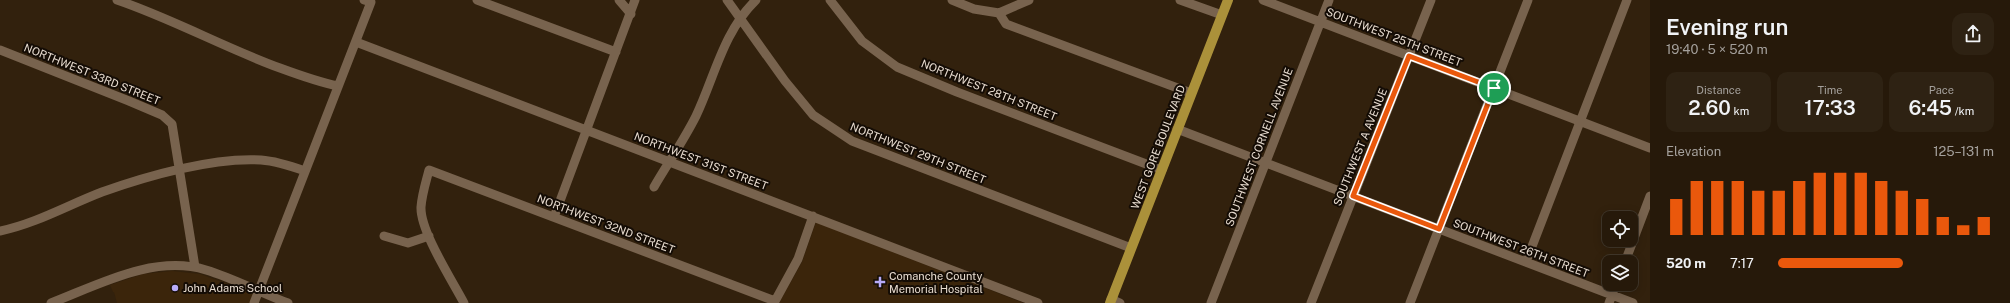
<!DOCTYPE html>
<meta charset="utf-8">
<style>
body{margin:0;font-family:"Public Sans",sans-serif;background:#2e2213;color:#f1f3f6;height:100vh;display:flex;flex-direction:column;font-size:15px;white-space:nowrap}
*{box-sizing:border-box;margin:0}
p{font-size:13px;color:#a4a09c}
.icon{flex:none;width:22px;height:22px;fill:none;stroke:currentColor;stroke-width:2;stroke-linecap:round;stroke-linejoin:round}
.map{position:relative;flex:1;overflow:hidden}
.side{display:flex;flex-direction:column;background:#26190a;width:360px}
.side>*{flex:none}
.fabs{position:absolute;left:1602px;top:211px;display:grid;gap:8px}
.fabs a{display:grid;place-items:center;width:36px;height:36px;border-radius:8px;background:#26190a;box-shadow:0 2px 10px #0003,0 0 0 1px #42382b;font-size:20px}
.pin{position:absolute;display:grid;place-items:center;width:34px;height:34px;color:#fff;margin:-17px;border:2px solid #fff;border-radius:50%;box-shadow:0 1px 4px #0007}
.round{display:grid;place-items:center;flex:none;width:42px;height:42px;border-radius:12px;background:#2e2213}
.headline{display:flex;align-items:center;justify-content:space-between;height:68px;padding:0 16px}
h1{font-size:22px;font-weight:600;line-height:30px}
.stats{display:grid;grid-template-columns:repeat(3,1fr);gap:6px;height:68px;padding:4px 16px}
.stats div{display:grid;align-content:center;border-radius:10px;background:#2e2213;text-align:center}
.stats b{font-size:20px;font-weight:600}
.stats small{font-size:11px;font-weight:400}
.stats p{font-size:11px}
.chart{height:112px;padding:8px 16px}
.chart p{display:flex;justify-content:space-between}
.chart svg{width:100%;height:72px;margin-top:4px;stroke:#ea580c;stroke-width:6}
ul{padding:0 16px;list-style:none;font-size:13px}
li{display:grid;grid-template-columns:64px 48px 1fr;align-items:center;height:30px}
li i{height:10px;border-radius:5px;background:#ea580c}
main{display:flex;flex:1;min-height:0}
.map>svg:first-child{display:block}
.built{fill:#3b250b}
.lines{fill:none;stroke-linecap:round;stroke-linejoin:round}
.minor{stroke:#78634e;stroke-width:9}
.major{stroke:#ab913a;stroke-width:10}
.route-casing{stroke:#fff;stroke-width:8}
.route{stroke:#ea580c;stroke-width:5}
.poi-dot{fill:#b7abf8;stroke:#140c05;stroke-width:1.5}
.labels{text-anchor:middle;stroke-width:4;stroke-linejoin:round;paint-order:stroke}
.street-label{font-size:11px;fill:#e9ddd1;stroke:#140c05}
.poi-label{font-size:11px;fill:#e9ddd1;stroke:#140c05;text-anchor:start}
</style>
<main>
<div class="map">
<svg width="1650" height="303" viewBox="0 0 1650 303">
<rect width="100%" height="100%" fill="#32210d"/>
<!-- built -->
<path class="built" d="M 816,222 L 1023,303 L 779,303 L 802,262 Z
M 172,271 L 200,274 L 252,293 L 254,295 L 252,303 L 117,303 L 114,292 L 113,292 L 110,285 L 143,274 Z"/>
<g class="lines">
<!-- minor -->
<path class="minor" d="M 117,0 C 173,19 225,48 280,68 C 299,75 318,82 338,86
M 477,0 L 616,52
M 619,0 L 631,14
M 727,0 L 785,81 L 813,115 L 852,141 L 1131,248
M 830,0 L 862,41 L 897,67 L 957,92 L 1162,170
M 952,0 L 974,9 L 999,13 L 1006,24 L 1191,93
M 1180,0 L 1222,15
M 1263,0 L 1650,148
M 999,13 L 1029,0
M 356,42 L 1038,303
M 0,50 L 129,101 L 162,115 L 172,124 L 195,267
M 1177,129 L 1633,303
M 654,187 C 668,163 684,140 696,116 C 715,76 723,32 756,0
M 554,217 L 635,0
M 0,231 C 35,224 68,205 102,192 C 147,176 213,157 261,160 C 276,161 291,166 305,171
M 384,236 L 408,243 L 429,236
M 1526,262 L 1627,0
M 1625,262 L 1650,196
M 1111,299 L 1120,303
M 51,303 C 98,285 154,254 206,270 C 233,278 261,293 288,303
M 254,303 L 371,2 L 364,0
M 464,303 C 452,280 420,231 421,207 C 422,194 426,182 429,170 L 775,301
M 774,303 L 798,259 L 813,216
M 1211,303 L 1329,0
M 1311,303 L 1431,0
M 1410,303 L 1528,0
M 1609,303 L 1616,284"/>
<!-- major -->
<path class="major" d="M 1110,303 L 1228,0"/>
</g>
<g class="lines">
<!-- route casing -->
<g class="route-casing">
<path id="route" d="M 1409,56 L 1494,88 L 1439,229 L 1353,196 Z"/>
</g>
<!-- route -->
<use href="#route" class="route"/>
</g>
<!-- markers -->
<g class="poi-dot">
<path d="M878 276h4v4h4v4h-4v4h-4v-4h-4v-4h4z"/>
<circle cx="175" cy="288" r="4"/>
</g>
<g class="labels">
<!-- street labels -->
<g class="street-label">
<text transform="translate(1394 37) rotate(21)" y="4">SOUTHWEST 25TH STREET</text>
<text transform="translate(92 74) rotate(22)" y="4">NORTHWEST 33RD STREET</text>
<text transform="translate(989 90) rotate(22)" y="4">NORTHWEST 28TH STREET</text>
<text transform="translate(1158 147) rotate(-69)" y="4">WEST GORE BOULEVARD</text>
<text transform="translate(1259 147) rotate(-69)" y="4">SOUTHWEST CORNELL AVENUE</text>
<text transform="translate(1360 147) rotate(-68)" y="4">SOUTHWEST A AVENUE</text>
<text transform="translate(918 153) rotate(22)" y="4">NORTHWEST 29TH STREET</text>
<text transform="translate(701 161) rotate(21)" y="4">NORTHWEST 31ST STREET</text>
<text transform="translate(606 224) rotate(21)" y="4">NORTHWEST 32ND STREET</text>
<text transform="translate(1521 248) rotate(21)" y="4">SOUTHWEST 26TH STREET</text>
</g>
<!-- poi labels -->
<g class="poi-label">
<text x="889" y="280">Comanche County<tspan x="889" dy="13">Memorial Hospital</tspan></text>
<text x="183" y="292">John Adams School</text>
</g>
</g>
</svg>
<div class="fabs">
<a><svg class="icon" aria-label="locate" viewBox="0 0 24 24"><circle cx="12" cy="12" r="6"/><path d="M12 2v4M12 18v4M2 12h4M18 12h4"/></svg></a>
<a><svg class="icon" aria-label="layers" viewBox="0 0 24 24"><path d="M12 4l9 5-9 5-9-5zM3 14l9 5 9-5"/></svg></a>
</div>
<div class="pin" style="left:1494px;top:88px;background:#1e9e55"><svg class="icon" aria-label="arrive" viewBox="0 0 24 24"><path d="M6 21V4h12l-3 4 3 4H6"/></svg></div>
</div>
<section class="side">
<div class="headline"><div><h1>Evening run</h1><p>19:40 · 5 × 520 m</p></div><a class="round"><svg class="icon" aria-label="share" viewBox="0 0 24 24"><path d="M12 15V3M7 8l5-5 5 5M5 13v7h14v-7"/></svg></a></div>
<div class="stats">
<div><p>Distance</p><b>2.60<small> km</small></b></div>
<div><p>Time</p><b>17:33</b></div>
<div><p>Pace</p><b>6:45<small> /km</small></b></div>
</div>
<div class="chart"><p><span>Elevation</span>125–131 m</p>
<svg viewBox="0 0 160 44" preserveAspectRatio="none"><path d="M5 44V22M15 44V11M25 44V11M35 44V11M45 44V17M55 44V17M65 44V11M75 44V6M85 44V6M95 44V6M105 44V11M115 44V17M125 44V22M135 44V33M145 44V38M155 44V33"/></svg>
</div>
<ul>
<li><b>520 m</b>7:17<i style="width:58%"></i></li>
</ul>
</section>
</main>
